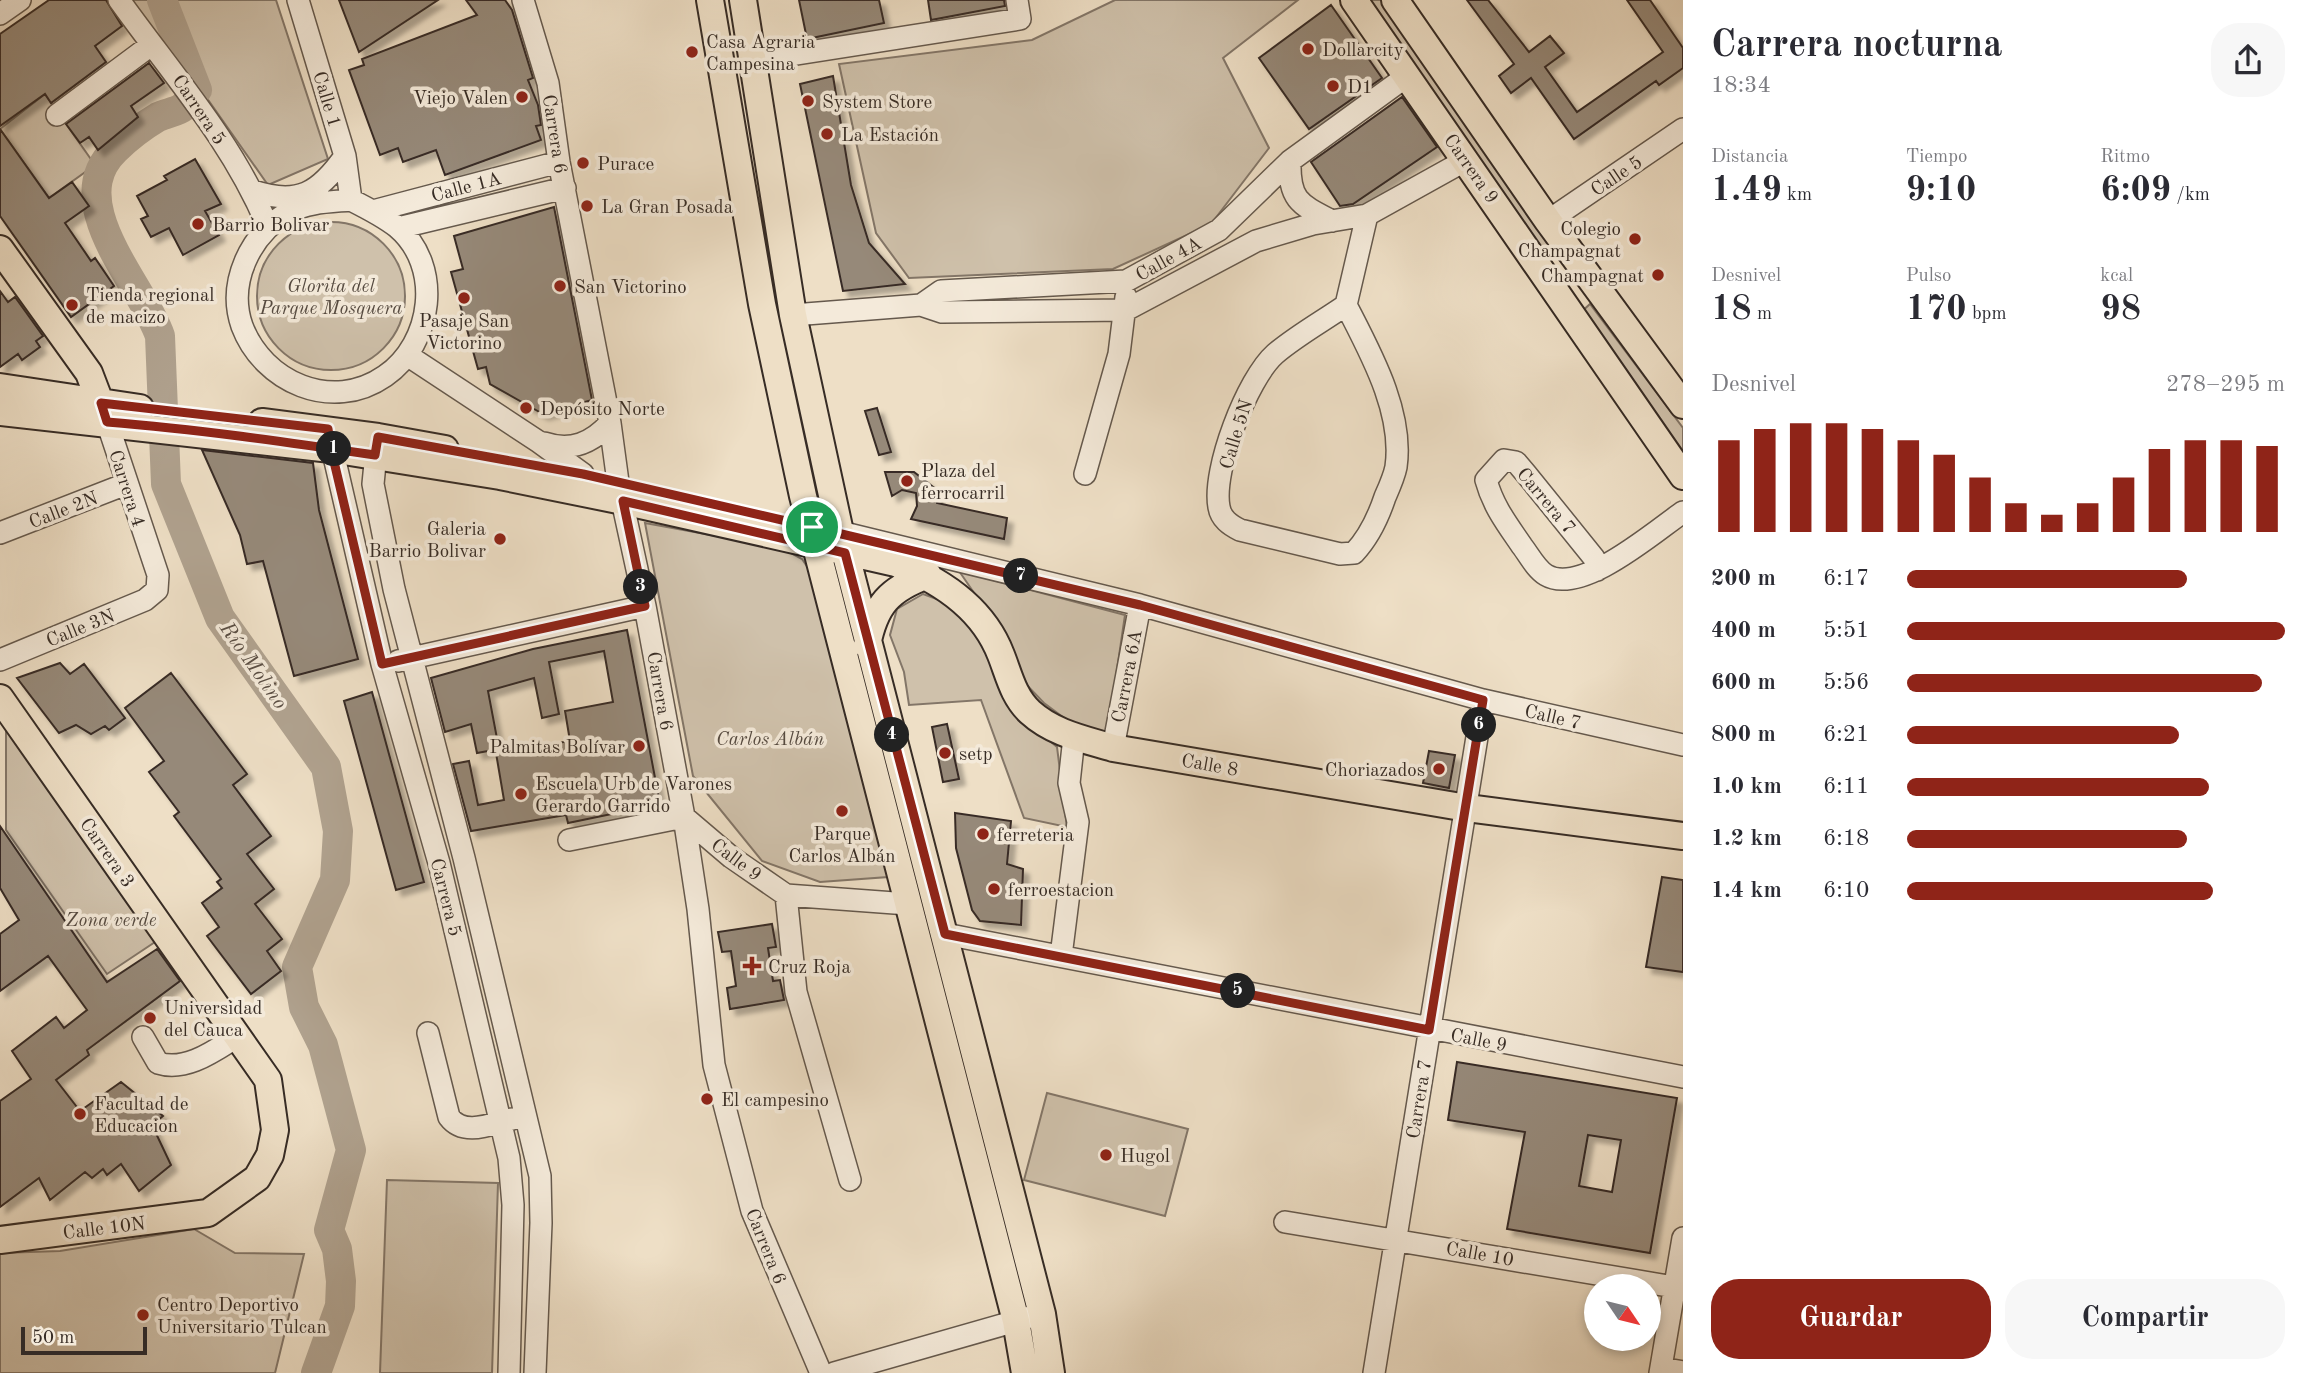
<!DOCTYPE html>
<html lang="es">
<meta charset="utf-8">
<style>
body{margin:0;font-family:"Old Standard TT",serif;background:#f7f7f7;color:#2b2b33;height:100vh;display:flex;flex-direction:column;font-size:26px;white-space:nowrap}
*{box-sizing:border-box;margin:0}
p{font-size:23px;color:#7c7c81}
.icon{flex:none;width:38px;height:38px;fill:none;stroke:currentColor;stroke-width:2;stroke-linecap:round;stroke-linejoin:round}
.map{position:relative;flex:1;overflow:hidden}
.side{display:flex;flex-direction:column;background:#fff;width:630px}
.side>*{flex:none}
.needle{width:46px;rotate:125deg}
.controls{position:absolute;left:1584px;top:1274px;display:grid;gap:14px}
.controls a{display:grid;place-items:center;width:77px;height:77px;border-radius:50%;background:#fff;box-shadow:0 4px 10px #0003;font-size:35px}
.scale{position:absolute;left:21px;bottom:18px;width:126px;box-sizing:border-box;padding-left:7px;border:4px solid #372c25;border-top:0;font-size:19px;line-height:24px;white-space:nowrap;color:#372c25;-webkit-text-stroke:5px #f4eada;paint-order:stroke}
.pin{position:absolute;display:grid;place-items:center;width:60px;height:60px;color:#fff;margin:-30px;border:4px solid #fff;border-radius:50%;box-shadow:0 2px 7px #0007}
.km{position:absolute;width:35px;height:35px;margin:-18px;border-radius:50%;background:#222;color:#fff;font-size:19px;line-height:35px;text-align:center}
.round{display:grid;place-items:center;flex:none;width:74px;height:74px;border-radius:28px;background:#f7f7f7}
.overview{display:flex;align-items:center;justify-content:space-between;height:119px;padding:0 28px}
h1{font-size:38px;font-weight:700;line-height:52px}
.metrics{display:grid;grid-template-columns:repeat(3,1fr);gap:10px;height:119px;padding:7px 28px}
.metrics div{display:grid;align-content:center}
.metrics b{font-size:35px;font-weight:700}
.metrics small{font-size:19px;font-weight:400}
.metrics p{font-size:19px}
.chart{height:196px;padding:14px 28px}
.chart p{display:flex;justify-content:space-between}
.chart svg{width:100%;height:126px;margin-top:7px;stroke:#8f2418;stroke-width:6}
.cta{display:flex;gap:14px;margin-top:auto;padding:14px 28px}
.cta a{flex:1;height:80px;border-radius:28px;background:#8f2418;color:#fff;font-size:28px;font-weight:700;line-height:80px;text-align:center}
.cta a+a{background:#f7f7f7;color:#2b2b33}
ul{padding:0 28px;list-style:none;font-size:23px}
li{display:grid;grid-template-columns:112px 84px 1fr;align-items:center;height:52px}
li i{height:18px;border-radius:9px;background:#8f2418}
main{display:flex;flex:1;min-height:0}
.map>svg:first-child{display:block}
.green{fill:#cfc1ab;stroke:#837668;stroke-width:2}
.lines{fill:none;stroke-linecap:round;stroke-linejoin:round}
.river{stroke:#b0a28f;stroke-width:30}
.building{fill:#968979;stroke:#372c25;stroke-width:2;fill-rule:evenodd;filter:url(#shadow)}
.minor-casing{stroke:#65594d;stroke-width:24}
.major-casing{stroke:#372c25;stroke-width:30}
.minor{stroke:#f4eada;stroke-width:21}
.major{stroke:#eedfc6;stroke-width:26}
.route-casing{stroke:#fff;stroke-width:14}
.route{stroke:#8f2418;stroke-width:9}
.poi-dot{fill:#8f2418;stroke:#f4eada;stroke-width:2.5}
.labels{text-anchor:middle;stroke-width:7;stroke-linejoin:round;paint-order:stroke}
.poi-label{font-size:19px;fill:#372c25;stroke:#f4eada;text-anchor:start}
.street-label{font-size:19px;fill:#372c25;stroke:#f4eada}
.park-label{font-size:19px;font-style:italic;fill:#554a40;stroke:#f4eada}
.water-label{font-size:21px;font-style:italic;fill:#5b4f45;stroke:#f4eada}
</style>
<main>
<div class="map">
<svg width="1683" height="1373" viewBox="0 0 1683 1373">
<defs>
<filter id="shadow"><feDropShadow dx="6" dy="6" stdDeviation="2" flood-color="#0004"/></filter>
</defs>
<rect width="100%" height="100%" fill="#eedfc6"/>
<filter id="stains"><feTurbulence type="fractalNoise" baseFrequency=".00286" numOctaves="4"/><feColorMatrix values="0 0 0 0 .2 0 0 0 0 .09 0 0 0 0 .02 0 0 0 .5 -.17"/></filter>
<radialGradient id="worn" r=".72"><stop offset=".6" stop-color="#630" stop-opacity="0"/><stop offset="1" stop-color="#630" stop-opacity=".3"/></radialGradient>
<!-- green -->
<path class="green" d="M 129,0 L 276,0 L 328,159 L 268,185 L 204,94 Z
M 1115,0 L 1298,0 L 1223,58 L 1269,148 L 1211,224 L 1113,269 L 909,278 L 876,233 L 839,64 L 1032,40 Z
M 1364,0 L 1385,0 L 1558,246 L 1545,255 Z
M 45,94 L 95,165 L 49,198 L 0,129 Z
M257 296a74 74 0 1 1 148 0a74 74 0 1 1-148 0Z
M 1590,304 L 1683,428 L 1683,460 L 1579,314 Z
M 645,523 L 782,548 L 802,559 L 814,577 L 888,877 L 820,882 L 762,861 L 693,776 Z
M 959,571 L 1125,615 L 1107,738 L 1075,726 L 1044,703 L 1019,677 L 981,603 Z
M 923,594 L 953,605 L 973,627 L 1020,716 L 1057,747 L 1067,827 L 1024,818 L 981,700 L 909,705 L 904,672 L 890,635 L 897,609 Z
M 6,718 L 167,934 L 107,974 L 6,830 Z
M 1047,1093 L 1188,1129 L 1165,1216 L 1024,1180 Z
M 387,1180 L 498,1183 L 492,1373 L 380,1373 Z
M 194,1229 L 235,1253 L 304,1254 L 275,1373 L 0,1373 L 0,1253 L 60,1251 Z"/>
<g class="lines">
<!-- river -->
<path class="river" d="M 162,0 L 197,90 C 193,95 188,103 183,107 C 177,112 166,113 158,117 C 143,126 128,137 115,150 C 60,203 143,285 160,336 L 166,484 L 220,618 L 326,767 L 338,831 L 335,880 L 297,967 L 304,1007 L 323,1045 L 351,1150 L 329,1230 L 337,1249 L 341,1281 L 340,1306 L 316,1373"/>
</g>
<!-- building -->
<path class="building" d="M 49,0 L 106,0 L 122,26 L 95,46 L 106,62 L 51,103 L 45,94 L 0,126 L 0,34 Z
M 339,0 L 438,0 L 359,52 Z
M 466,0 L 505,0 L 512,10 L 533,78 L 528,80 L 538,105 L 541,125 L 536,126 L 541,140 L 445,175 L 436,150 L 403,162 L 398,148 L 380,155 L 349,70 L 364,65 L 362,59 L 477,15 Z
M 799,0 L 879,0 L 884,23 L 807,39 Z
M 928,0 L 1004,0 L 1005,6 L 931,20 Z
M 1467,0 L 1488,0 L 1529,52 L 1550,36 L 1564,53 L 1545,67 L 1577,112 L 1663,52 L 1627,0 L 1650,0 L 1683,48 L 1683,68 L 1659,85 L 1656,81 L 1574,139 L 1531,78 L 1511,93 L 1499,76 L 1514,64 Z
M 1331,5 L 1382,78 L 1309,129 L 1259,58 Z
M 149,63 L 164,83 L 131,106 L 138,117 L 98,150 L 89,137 L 80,143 L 66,124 Z
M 833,76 L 851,185 L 869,243 L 905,284 L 843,291 L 800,84 Z
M 1402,97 L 1437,147 L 1353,204 L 1340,206 L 1311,162 Z
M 0,129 L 49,198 L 72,182 L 89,206 L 65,223 L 91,261 L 95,258 L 114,286 L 71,317 L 0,216 Z
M 195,159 L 221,204 L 205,211 L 219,235 L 183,255 L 169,228 L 151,237 L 141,219 L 148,216 L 137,196 L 167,180 L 164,176 Z
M 554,207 L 592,400 L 543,414 L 490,384 L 486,367 L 478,369 L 451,272 L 463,269 L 454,236 Z
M 0,291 L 8,302 L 15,297 L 43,336 L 36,341 L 40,347 L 22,360 L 18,354 L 0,367 Z
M 877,408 L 891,452 L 879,455 L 865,411 Z
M 202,450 L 313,463 L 319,510 L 358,659 L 294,676 L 263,561 L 247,564 L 240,535 Z
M 885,472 L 914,472 L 937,490 L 937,503 L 1007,518 L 1004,539 L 911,519 L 917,506 L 916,493 L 902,490 L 892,496 Z
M 627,630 L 660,804 L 568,823 L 566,815 L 471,831 L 453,764 L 469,761 L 478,805 L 504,800 L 496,753 L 570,741 L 565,711 L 613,702 L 604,651 L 549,662 L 559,714 L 542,718 L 534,678 L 488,691 L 499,749 L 477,753 L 471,724 L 445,732 L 431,678 L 533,649 Z
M 60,663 L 70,674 L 84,664 L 125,718 L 109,730 L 105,726 L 91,734 L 76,725 L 59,733 L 17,678 Z
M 171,673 L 247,774 L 233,785 L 271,836 L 247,854 L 274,889 L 255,904 L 282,939 L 267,951 L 281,971 L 251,994 L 207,936 L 219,927 L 202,903 L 222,888 L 217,882 L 221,879 L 174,816 L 179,812 L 149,772 L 164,761 L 125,708 Z
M 372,692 L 424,882 L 396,890 L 344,701 Z
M 947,724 L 959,779 L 943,782 L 932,727 Z
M 1429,751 L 1455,755 L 1449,788 L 1423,783 Z
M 955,813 L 1011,821 L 1007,864 L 1023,869 L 1021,925 L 980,921 L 972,910 L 956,848 Z
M 0,826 L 107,982 L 157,949 L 180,981 L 87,1050 L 89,1055 L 56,1080 L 80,1111 L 121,1082 L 163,1116 L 152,1125 L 171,1165 L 139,1191 L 121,1164 L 107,1175 L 103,1169 L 92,1178 L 85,1172 L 50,1200 L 39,1178 L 0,1207 L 0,1101 L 31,1079 L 12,1051 L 56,1017 L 64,1028 L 87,1010 L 48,956 L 0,991 L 0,934 L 19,920 L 0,888 Z
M 1662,877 L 1683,880 L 1683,972 L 1646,967 Z
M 772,924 L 776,947 L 768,948 L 773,981 L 780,980 L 784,1000 L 730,1009 L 727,988 L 736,986 L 731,951 L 722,952 L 718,932 Z
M 1457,1062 L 1677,1098 L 1650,1253 L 1507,1229 L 1525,1132 L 1448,1120 ZM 1588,1135 L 1621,1140 L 1612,1192 L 1579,1186 Z"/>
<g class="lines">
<!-- minor casing -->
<g class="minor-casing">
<path id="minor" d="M 119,0 C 172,74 233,142 268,227
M 298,0 L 345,156 L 351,200
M 523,0 L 548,83 L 559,162 L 610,423 L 618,482 L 645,606 L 684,817 L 698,909 L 714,1065 L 752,1211 L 821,1373
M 0,14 L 20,0
M 752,61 L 1020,19 L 1017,0
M 57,115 L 151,45
M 1290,161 C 1289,200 1299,204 1332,221
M 253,191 C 298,206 319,193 345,156
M 351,200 C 367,208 383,216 397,227 C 443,266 433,343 385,376 C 332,413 263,382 242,326 C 227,283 250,234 289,212 C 308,202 330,202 351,200 Z
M 373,211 L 559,162
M 1548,221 L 1683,129
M 398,228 L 565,188
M 921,305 L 942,312 L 1126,310 L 1256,241 L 1313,224 L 1367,215 L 1466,160
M 1346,305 C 1323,321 1296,336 1275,354 C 1247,379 1212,470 1219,507 C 1221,519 1230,525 1240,530 L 1340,554 L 1354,553 C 1369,537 1378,518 1385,497 C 1389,488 1394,477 1396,467 C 1404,412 1370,352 1346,305 L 1367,215
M 793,315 L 921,305 L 941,291 L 1126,281 L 1219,230 L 1290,161 L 1407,76
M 407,355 L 539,442 L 583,474
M 329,435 L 382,664 L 439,863 L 509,1158 L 513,1205 L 509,1373
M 377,443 L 373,484 L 394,589 L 464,858 L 540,1176 L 541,1223 L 535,1373
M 544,443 C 571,452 592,443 610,423
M 1085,474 L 1119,354 L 1126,297
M 840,532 L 1140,605 L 1483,700 L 1683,745
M 0,533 L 126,484
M 1597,570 L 1594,558 L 1527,475 L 1516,462 L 1504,460 L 1486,480 C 1493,506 1507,524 1522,546 C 1529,555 1536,569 1546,575 C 1581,596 1654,532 1683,512
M 0,660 L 145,600 L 157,590 L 158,575 L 107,422
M 398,661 L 645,606
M 1113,748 L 1140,605
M 569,840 L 684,817 L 731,857 L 786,895 L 908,904
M 786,895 L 796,992 L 850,1180
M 945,934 L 1683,1077
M 1061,956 L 1078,822 L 1069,783 L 1074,737
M 428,1033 L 449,1117 C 464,1137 491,1124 512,1119
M 143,1037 L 158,1063 C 186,1072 214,1051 238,1036
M 1285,1222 L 1674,1287
M 1661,1368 L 1683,1372
M 834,1373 L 1030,1317
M 1374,1373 L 1483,700
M 1660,1373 L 1683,1238"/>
</g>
<!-- major casing -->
<g class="major-casing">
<path id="major" d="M 710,0 L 762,304 L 803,496 L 1016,1321 L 1025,1373
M 743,0 L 793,315 L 840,532 L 1042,1314 L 1051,1373
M 1354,0 L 1683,476
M 1395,0 L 1548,221 L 1683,405
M 0,249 L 89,373 L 105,415
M 0,387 L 140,408
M 0,412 L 331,449 L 500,476 L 623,501 L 896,563 C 940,580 983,608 1001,655 C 1009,675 1013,696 1030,712 C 1053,733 1083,739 1113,748 L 1467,808 L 1683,836
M 262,422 L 378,437 L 445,449
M 867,645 C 875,605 889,589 928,575
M 0,698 L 268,1080 L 275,1130 L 270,1155 L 257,1178 L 208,1213 L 0,1240"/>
</g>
<!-- minor -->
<use href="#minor" class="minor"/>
<!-- major -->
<use href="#major" class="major"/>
</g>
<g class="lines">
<!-- route casing -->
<g class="route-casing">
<path id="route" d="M 812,527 L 583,474 L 378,437 L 375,455 C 286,442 196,429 107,422 L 101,403 L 328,429 L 331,449 L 382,664 L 645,606 L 623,501 L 845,553 L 945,934 L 1429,1030 L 1483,700 L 1140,605 L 812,527"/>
</g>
<!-- route -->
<use href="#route" class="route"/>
</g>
<!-- markers -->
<g class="poi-dot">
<circle cx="1308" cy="49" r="7"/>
<circle cx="692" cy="52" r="7"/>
<circle cx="1333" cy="86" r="7"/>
<circle cx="522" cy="97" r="7"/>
<circle cx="808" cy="101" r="7"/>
<circle cx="827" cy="134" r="7"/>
<circle cx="583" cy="163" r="7"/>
<circle cx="587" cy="206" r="7"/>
<circle cx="198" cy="224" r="7"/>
<circle cx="1635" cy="239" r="7"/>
<circle cx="1658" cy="275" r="7"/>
<circle cx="560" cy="286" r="7"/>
<circle cx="464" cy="298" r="7"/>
<circle cx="72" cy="305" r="7"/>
<circle cx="526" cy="408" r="7"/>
<circle cx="907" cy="481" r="7"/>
<circle cx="500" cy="539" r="7"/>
<circle cx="639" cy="746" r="7"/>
<circle cx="945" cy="753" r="7"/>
<circle cx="1439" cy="769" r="7"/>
<circle cx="521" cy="794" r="7"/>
<circle cx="842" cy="811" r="7"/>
<circle cx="983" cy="834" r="7"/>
<circle cx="994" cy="889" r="7"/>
<path d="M748.5 955.5h7v7h7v7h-7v7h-7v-7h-7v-7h7z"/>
<circle cx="150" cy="1018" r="7"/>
<circle cx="707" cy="1099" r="7"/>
<circle cx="80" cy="1114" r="7"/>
<circle cx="1106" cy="1155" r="7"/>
<circle cx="143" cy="1315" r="7"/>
</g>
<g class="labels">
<!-- poi labels -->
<g class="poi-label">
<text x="706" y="48">Casa Agraria<tspan x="706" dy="22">Campesina</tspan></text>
<text x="1322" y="56">Dollarcity</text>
<text x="1347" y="93">D1</text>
<text x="508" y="104" text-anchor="end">Viejo Valen</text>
<text x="822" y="108">System Store</text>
<text x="841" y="141">La Estación</text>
<text x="597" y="170">Purace</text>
<text x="601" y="213">La Gran Posada</text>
<text x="212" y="231">Barrio Bolivar</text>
<text x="1621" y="235" text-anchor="end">Colegio<tspan x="1621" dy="22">Champagnat</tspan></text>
<text x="1644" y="282" text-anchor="end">Champagnat</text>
<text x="574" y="293">San Victorino</text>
<text x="86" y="301">Tienda regional<tspan x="86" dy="22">de macizo</tspan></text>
<text x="464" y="327" text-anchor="middle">Pasaje San<tspan x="464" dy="22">Victorino</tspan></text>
<text x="540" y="415">Depósito Norte</text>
<text x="921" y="477">Plaza del<tspan x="921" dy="22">ferrocarril</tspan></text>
<text x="486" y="535" text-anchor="end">Galeria<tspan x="486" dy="22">Barrio Bolivar</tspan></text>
<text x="625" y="753" text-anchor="end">Palmitas Bolívar</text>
<text x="959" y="760">setp</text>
<text x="1425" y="776" text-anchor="end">Choriazados</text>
<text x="535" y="790">Escuela Urb de Varones<tspan x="535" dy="22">Gerardo Garrido</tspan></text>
<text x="842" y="840" text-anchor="middle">Parque<tspan x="842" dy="22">Carlos Albán</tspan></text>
<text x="997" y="841">ferreteria</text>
<text x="1008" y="896">ferroestacion</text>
<text x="768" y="973">Cruz Roja</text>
<text x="164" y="1014">Universidad<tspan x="164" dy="22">del Cauca</tspan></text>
<text x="721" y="1106">El campesino</text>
<text x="94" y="1110">Facultad de<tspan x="94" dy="22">Educacion</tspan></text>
<text x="1120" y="1162">Hugol</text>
<text x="157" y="1311">Centro Deportivo<tspan x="157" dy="22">Universitario Tulcan</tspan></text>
</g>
<!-- street labels -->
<g class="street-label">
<text transform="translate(328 99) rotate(73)" y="7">Calle 1</text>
<text transform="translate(200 109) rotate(56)" y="7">Carrera 5</text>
<text transform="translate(556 134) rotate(81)" y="7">Carrera 6</text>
<text transform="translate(1472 168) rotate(55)" y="7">Carrera 9</text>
<text transform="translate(1616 175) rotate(-34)" y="7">Calle 5</text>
<text transform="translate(466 186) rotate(-15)" y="7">Calle 1A</text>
<text transform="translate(1168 258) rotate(-29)" y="7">Calle 4A</text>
<text transform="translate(1235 434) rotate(-73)" y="7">Calle 5N</text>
<text transform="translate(128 488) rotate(72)" y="7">Carrera 4</text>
<text transform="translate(1547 500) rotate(50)" y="7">Carrera 7</text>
<text transform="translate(63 509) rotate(-21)" y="7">Calle 2N</text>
<text transform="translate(80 627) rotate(-22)" y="7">Calle 3N</text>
<text transform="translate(1126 676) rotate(-79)" y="7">Carrera 6A</text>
<text transform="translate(661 691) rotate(80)" y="7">Carrera 6</text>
<text transform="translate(1553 716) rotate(13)" y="7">Calle 7</text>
<text transform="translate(1210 764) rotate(10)" y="7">Calle 8</text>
<text transform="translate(108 852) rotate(55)" y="7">Carrera 3</text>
<text transform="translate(737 859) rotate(37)" y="7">Calle 9</text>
<text transform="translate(447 897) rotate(76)" y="7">Carrera 5</text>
<text transform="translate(1479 1039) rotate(11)" y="7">Calle 9</text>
<text transform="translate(1418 1099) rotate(-81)" y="7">Carrera 7</text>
<text transform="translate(104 1227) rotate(-7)" y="7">Calle 10N</text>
<text transform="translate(767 1246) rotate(68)" y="7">Carrera 6</text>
<text transform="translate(1480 1253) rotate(10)" y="7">Calle 10</text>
</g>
<!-- park labels -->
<g class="park-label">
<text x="331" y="292">Glorita del<tspan x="331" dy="22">Parque Mosquera</tspan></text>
<text x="770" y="745">Carlos Albán</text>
<text x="111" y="926">Zona verde</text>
</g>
<!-- water labels -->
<g class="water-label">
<text transform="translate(254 665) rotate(55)" y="7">Río Molino</text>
</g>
</g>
<rect width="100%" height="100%" filter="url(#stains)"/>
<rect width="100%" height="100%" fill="url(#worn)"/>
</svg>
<div class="controls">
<a><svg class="needle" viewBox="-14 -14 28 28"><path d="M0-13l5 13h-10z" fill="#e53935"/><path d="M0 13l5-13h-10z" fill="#7c7c81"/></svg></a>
</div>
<div class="scale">50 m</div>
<div class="pin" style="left:812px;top:527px;background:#1e9e55"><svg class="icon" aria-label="arrive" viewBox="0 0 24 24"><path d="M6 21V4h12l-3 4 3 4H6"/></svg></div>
<b class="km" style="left:334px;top:449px">1</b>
<b class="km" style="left:641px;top:587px">3</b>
<b class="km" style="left:892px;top:735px">4</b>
<b class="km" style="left:1238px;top:991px">5</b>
<b class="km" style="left:1479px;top:725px">6</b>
<b class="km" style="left:1021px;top:576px">7</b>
</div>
<section class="side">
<div class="overview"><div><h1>Carrera nocturna</h1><p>18:34</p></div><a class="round"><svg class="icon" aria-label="share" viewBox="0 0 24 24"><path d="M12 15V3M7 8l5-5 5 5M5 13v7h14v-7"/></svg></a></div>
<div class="metrics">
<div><p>Distancia</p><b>1.49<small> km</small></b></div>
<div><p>Tiempo</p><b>9:10</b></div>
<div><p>Ritmo</p><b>6:09<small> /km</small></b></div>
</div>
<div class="metrics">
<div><p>Desnivel</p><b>18<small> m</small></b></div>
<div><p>Pulso</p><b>170<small> bpm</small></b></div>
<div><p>kcal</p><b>98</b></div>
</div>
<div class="chart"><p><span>Desnivel</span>278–295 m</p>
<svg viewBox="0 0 160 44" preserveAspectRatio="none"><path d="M5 44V12M15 44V8M25 44V6M35 44V6M45 44V8M55 44V12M65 44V17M75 44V25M85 44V34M95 44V38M105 44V34M115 44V25M125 44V15M135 44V12M145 44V12M155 44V14"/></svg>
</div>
<ul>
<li><b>200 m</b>6:17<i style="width:74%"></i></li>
<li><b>400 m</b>5:51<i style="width:100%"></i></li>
<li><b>600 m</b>5:56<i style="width:94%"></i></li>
<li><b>800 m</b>6:21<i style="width:72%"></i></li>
<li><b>1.0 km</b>6:11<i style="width:80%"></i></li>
<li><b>1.2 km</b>6:18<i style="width:74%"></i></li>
<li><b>1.4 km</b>6:10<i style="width:81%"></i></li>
</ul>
<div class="cta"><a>Guardar</a><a>Compartir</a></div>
</section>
</main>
